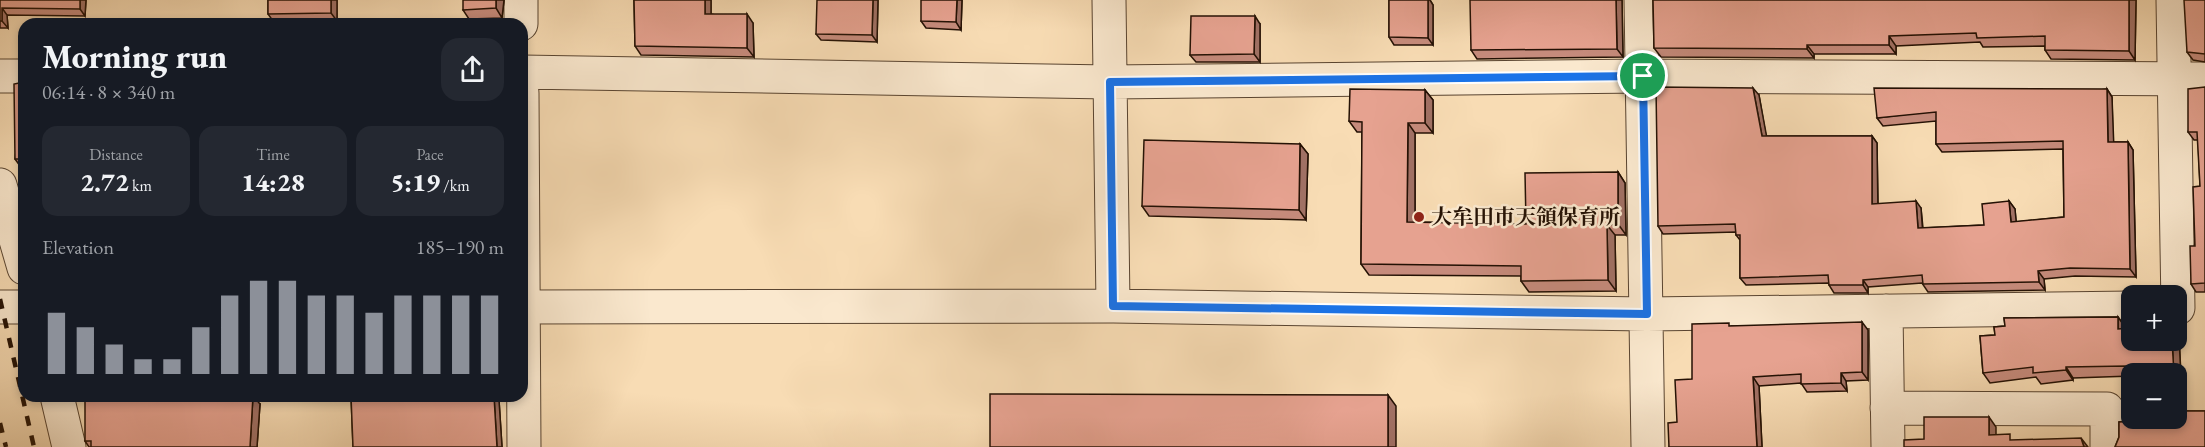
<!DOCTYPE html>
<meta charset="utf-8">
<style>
body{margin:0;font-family:"EB Garamond","Noto Serif JP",serif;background:#242831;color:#f1f3f6;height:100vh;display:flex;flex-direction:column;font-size:22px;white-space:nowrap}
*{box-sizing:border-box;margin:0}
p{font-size:20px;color:#9ea1a6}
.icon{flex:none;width:33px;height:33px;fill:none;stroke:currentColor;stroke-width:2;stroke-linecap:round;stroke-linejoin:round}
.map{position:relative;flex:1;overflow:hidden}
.panel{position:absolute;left:18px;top:18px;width:510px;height:384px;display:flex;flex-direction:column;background:#171b24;border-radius:18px;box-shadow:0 3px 9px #0003}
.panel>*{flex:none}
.controls{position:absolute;left:2121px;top:285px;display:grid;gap:12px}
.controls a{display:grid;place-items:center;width:66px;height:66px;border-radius:12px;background:#171b24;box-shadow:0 3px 9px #0003;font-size:30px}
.pin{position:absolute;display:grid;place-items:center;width:51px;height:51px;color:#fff;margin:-26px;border:3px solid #fff;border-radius:50%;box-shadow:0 2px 6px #0007}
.round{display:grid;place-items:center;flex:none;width:63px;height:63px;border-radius:18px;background:#242831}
.overview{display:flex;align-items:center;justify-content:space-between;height:102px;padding:0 24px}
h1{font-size:33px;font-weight:800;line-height:45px}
.metrics{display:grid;grid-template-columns:repeat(3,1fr);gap:9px;height:102px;padding:6px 24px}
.metrics div{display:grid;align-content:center;border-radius:15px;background:#242831;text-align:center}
.metrics b{font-size:26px;font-weight:800}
.metrics small{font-size:16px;font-weight:400}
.metrics p{font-size:16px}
.chart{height:168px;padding:12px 24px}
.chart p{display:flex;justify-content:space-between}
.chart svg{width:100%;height:108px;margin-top:6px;stroke:#8c9099;stroke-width:6}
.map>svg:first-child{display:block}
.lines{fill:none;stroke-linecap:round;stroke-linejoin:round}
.minor-casing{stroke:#594430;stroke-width:35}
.minor{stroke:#fae8ce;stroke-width:33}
.rail{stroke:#241104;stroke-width:4.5;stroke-dasharray:10 10;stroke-linecap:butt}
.wall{fill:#c68b7c;stroke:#241104;stroke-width:1.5}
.shaded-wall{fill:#a17165;stroke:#241104;stroke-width:1.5}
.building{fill:#e6a290;stroke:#241104;stroke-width:1.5}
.route-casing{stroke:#fff;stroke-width:12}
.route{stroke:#1a73e8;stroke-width:8}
.poi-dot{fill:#8f2418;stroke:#fae8ce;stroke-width:2}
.labels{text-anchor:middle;stroke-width:5;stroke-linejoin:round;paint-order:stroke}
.poi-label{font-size:21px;font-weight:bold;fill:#241104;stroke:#fae8ce;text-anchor:start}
</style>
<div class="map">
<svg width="2205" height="447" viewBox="0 0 2205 447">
<rect width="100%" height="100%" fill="#f8dcb4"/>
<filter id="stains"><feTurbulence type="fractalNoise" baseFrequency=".00333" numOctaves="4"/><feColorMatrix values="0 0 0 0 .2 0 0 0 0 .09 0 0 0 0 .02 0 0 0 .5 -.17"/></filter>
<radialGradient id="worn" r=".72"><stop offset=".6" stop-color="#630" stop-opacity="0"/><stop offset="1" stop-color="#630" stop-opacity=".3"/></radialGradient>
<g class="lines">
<!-- minor casing -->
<g class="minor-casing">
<path id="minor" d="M 521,0 L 521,24
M 1109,0 L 1113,306
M 1641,0 L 1648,447
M 2173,0 L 2178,308
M 522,72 L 1110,82 L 1643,76 L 2205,79
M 0,76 L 24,76
M 522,93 L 524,447
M 0,185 L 24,268
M 0,307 L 24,307
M 522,307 L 1113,306 L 1647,314 L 2132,308
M 1886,311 L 1888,447
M 57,396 L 69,447
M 1887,408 L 2107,409 L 2107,447"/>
</g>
<!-- minor -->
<use href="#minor" class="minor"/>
<!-- rail -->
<path class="rail" d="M 0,299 L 34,447
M 0,423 L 6,447"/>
</g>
<!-- wall -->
<path class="wall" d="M 0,0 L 86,0 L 85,16 L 7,15 L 8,28 L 0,28 Z
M 268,0 L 337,0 L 337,21 L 273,21 L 268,14 Z
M 504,0 L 502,18 L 469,19 L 463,10 Z
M 634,0 L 711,0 L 711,14 L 753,23 L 754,57 L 641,55 L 635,46 Z
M 878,0 L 877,42 L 821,40 L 816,34 Z
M 962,0 L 961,30 L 926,28 L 921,21 Z
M 1389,0 L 1430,0 L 1433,5 L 1433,45 L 1394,45 L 1389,37 Z
M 1622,0 L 1623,57 L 1477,59 L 1471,50 Z
M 1653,0 L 2136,0 L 2135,60 L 2051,59 L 2045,50 L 2045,46 L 1983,47 L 1980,42 L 1896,46 L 1896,54 L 1814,54 L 1814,58 L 1661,57 L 1654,48 Z
M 2205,0 L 2205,62 L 2193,60 L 2187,52 Z
M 1260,24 L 1260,62 L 1196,62 L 1190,55 Z
M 24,82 L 24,170 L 23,170 L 15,159 Z
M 2205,87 L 2205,292 L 2196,292 L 2191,284 L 2200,186 L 2198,140 L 2194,140 L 2188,132 Z
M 2107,89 L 2112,97 L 2113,142 L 2128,142 L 2133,150 L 2136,277 L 2075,276 L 2044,279 L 2045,290 L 1928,292 L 1922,283 L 1868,287 L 1868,293 L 1834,293 L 1829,285 L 1829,283 L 1746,285 L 1740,278 L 1740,240 L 1736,235 L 1736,232 L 1663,234 L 1658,226 L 1759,95 L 1766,136 L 1872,136 L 1877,143 L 1878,204 L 1921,208 L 1923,228 L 1984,225 L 2009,201 L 2015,209 L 2016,222 L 2064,217 L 2063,149 L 1942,152 L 1936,144 L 1936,121 L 1883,126 L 1877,118 Z
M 1425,90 L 1433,100 L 1433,133 L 1415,133 L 1415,222 L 1526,224 L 1618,172 L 1625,183 L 1626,235 L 1615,235 L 1616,291 L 1529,292 L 1521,281 L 1521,276 L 1369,275 L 1361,264 L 1362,132 L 1357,132 L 1349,121 Z
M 1300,144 L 1308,154 L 1306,220 L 1149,216 L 1142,206 Z
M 2118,317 L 2125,327 L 2125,329 L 2132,328 L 2132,340 L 2176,340 L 2176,333 L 2179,337 L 2183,411 L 2205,411 L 2205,447 L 2115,447 L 2119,437 L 2119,422 L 2153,420 L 2153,418 L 2176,418 L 2176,374 L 2132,374 L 2132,376 L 2073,378 L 2073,380 L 2041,384 L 2036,377 L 1990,383 L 1983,373 L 1980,336 L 1995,335 L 1994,327 L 2005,326 L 2004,318 Z
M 1731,326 L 1868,330 L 1868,380 L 1846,381 L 1847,391 L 1807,392 L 1801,383 L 1759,386 L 1762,447 L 1669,447 L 1692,379 Z
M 351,396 L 505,396 L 505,400 L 499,400 L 502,447 L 353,447 Z
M 260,404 L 257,447 L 89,447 L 85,441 Z"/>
<!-- shaded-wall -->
<path class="shaded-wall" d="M 80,0 L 86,0 L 85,16 L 80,9 Z
M 331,0 L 337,0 L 337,21 L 331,13 Z
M 496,0 L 504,0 L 502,18 L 496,8 Z
M 705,0 L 711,0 L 711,23 L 705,14 Z
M 873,0 L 878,0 L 877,42 L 872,35 Z
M 957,0 L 962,0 L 961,30 L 956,22 Z
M 1428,0 L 1430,0 L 1433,5 L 1433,45 L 1428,38 Z
M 1616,0 L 1622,0 L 1623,57 L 1617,49 Z
M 2129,0 L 2136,0 L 2135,60 L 2129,51 Z
M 2,8 L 7,15 L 8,28 L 2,21 Z
M 747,14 L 753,23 L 754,57 L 747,48 Z
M 1255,16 L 1260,24 L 1260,62 L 1254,54 Z
M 1889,36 L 1896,46 L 1896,54 L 1889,45 Z
M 1807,45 L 1814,54 L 1814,58 L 1807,49 Z
M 1753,88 L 1759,95 L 1768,144 L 1762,136 Z
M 2107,89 L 2112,97 L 2114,150 L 2108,142 Z
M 1425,90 L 1433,100 L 1433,133 L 1425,123 Z
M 1408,123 L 1415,133 L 1415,233 L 1407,222 Z
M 1872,136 L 1877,143 L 1878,212 L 1872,204 Z
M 2128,142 L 2133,150 L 2136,277 L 2130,269 Z
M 1300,144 L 1308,154 L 1306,220 L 1299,210 Z
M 1618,172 L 1625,183 L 1626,235 L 1618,224 Z
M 1916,201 L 1921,208 L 1923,236 L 1918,228 Z
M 2009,201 L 2015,209 L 2017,230 L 2011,222 Z
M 1607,225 L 1615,235 L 1616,291 L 1608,280 Z
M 2038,271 L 2044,279 L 2045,290 L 2039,282 Z
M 1863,280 L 1868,287 L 1868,293 L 1863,285 Z
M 2118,317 L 2125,327 L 2126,339 L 2118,329 Z
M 1862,322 L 1868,330 L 1868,380 L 1862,372 Z
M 2176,333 L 2179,337 L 2183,421 L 2176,411 L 2176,374 L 2174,374 L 2172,340 L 2176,340 Z
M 2066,367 L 2073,378 L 2073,380 L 2066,370 Z
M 1841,373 L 1846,381 L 1847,391 L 1841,383 Z
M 1753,377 L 1759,386 L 1762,447 L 1757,447 Z
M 1388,395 L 1396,406 L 1396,447 L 1388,447 Z
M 253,396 L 260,404 L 257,447 L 250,447 Z
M 494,396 L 497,396 L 499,400 L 502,447 L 497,447 Z
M 1989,417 L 1996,427 L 1996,445 L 1989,435 Z
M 2081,438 L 2088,447 L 2084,447 Z"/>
<!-- building -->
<path class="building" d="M 0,0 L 80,0 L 80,9 L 2,8 L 2,21 L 0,21 Z
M 268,0 L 331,0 L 331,13 L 268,14 Z
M 463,0 L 496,0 L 496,8 L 463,10 Z
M 634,0 L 705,0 L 705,14 L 747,14 L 747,48 L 635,46 Z
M 817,0 L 873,0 L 872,35 L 816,34 Z
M 921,0 L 957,0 L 956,22 L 921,21 Z
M 1389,0 L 1428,0 L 1428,38 L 1389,37 Z
M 1470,0 L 1616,0 L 1617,49 L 1471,50 Z
M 1653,0 L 2129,0 L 2129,51 L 2045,50 L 2045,36 L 1977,38 L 1976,33 L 1889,36 L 1889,45 L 1807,45 L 1807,49 L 1654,48 Z
M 2184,0 L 2205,0 L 2205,54 L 2187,52 Z
M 1191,16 L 1255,16 L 1254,54 L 1190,55 Z
M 24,82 L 24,159 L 15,159 L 14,84 Z
M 1656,87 L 1753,88 L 1762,136 L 1872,136 L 1872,204 L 1916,201 L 1918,228 L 1984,225 L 1982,204 L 2009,201 L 2011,222 L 2064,217 L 2063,141 L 1936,144 L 1936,112 L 1877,118 L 1874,88 L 2107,89 L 2108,142 L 2128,142 L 2130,269 L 2070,268 L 2038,271 L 2039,282 L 1923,284 L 1922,275 L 1863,280 L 1863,285 L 1829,285 L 1828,275 L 1740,278 L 1740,235 L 1736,235 L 1735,224 L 1658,226 Z
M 2205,87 L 2205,283 L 2191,284 L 2190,246 L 2195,246 L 2193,187 L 2200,186 L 2197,132 L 2188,132 L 2188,89 Z
M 1350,89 L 1425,90 L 1425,123 L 1408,123 L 1407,222 L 1526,224 L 1525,173 L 1618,172 L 1618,224 L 1607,225 L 1608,280 L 1521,281 L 1521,266 L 1361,264 L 1362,122 L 1349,121 Z
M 1144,140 L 1300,144 L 1299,210 L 1142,206 Z
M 2118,317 L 2118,329 L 2132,328 L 2132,340 L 2172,340 L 2174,374 L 2151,374 L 2151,370 L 2128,371 L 2127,366 L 2066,367 L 2066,370 L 2033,373 L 2033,367 L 1983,373 L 1980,336 L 1995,335 L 1994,327 L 2005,326 L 2004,318 Z
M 1862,322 L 1862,372 L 1841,373 L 1841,383 L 1801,384 L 1801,374 L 1753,377 L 1757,447 L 1669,447 L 1668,423 L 1677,422 L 1675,380 L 1692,379 L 1692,324 L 1729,323 L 1729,326 Z
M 990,394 L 1388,395 L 1388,447 L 990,447 Z
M 85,396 L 253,396 L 250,447 L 91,447 L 91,441 L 85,441 Z
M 351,396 L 494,396 L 497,447 L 353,447 Z
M 2176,411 L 2205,411 L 2205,447 L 2115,447 L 2119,437 L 2119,422 L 2153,420 L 2153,418 L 2176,418 Z
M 1924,417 L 1989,417 L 1989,435 L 2010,434 L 2010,440 L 2081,438 L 2084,447 L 1904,447 L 1904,440 L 1924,439 Z"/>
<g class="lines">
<!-- route casing -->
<g class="route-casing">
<path id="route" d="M 1643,76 L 1647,314 L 1113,306 L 1110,82 Z"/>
</g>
<!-- route -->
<use href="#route" class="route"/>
</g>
<!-- markers -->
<circle class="poi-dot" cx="1419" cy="217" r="6"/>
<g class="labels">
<!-- poi labels -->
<g class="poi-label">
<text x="1431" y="224">大牟田市天領保育所</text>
</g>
</g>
<rect width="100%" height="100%" filter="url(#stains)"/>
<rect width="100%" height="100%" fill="url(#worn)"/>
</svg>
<div class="controls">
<a>+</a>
<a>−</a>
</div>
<div class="pin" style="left:1643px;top:76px;background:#1e9e55"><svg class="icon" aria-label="arrive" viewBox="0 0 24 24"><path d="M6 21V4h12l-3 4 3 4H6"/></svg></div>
<section class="panel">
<div class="overview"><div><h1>Morning run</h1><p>06:14 · 8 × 340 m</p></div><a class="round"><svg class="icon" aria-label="share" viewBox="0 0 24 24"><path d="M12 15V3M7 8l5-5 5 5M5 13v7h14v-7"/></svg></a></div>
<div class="metrics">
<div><p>Distance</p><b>2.72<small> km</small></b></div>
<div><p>Time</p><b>14:28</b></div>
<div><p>Pace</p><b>5:19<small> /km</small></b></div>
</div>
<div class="chart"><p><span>Elevation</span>185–190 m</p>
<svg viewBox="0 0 160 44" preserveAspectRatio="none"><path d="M5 44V19M15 44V25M25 44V32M35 44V38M45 44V38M55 44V25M65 44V12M75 44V6M85 44V6M95 44V12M105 44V12M115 44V19M125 44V12M135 44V12M145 44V12M155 44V12"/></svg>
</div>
</section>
</div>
